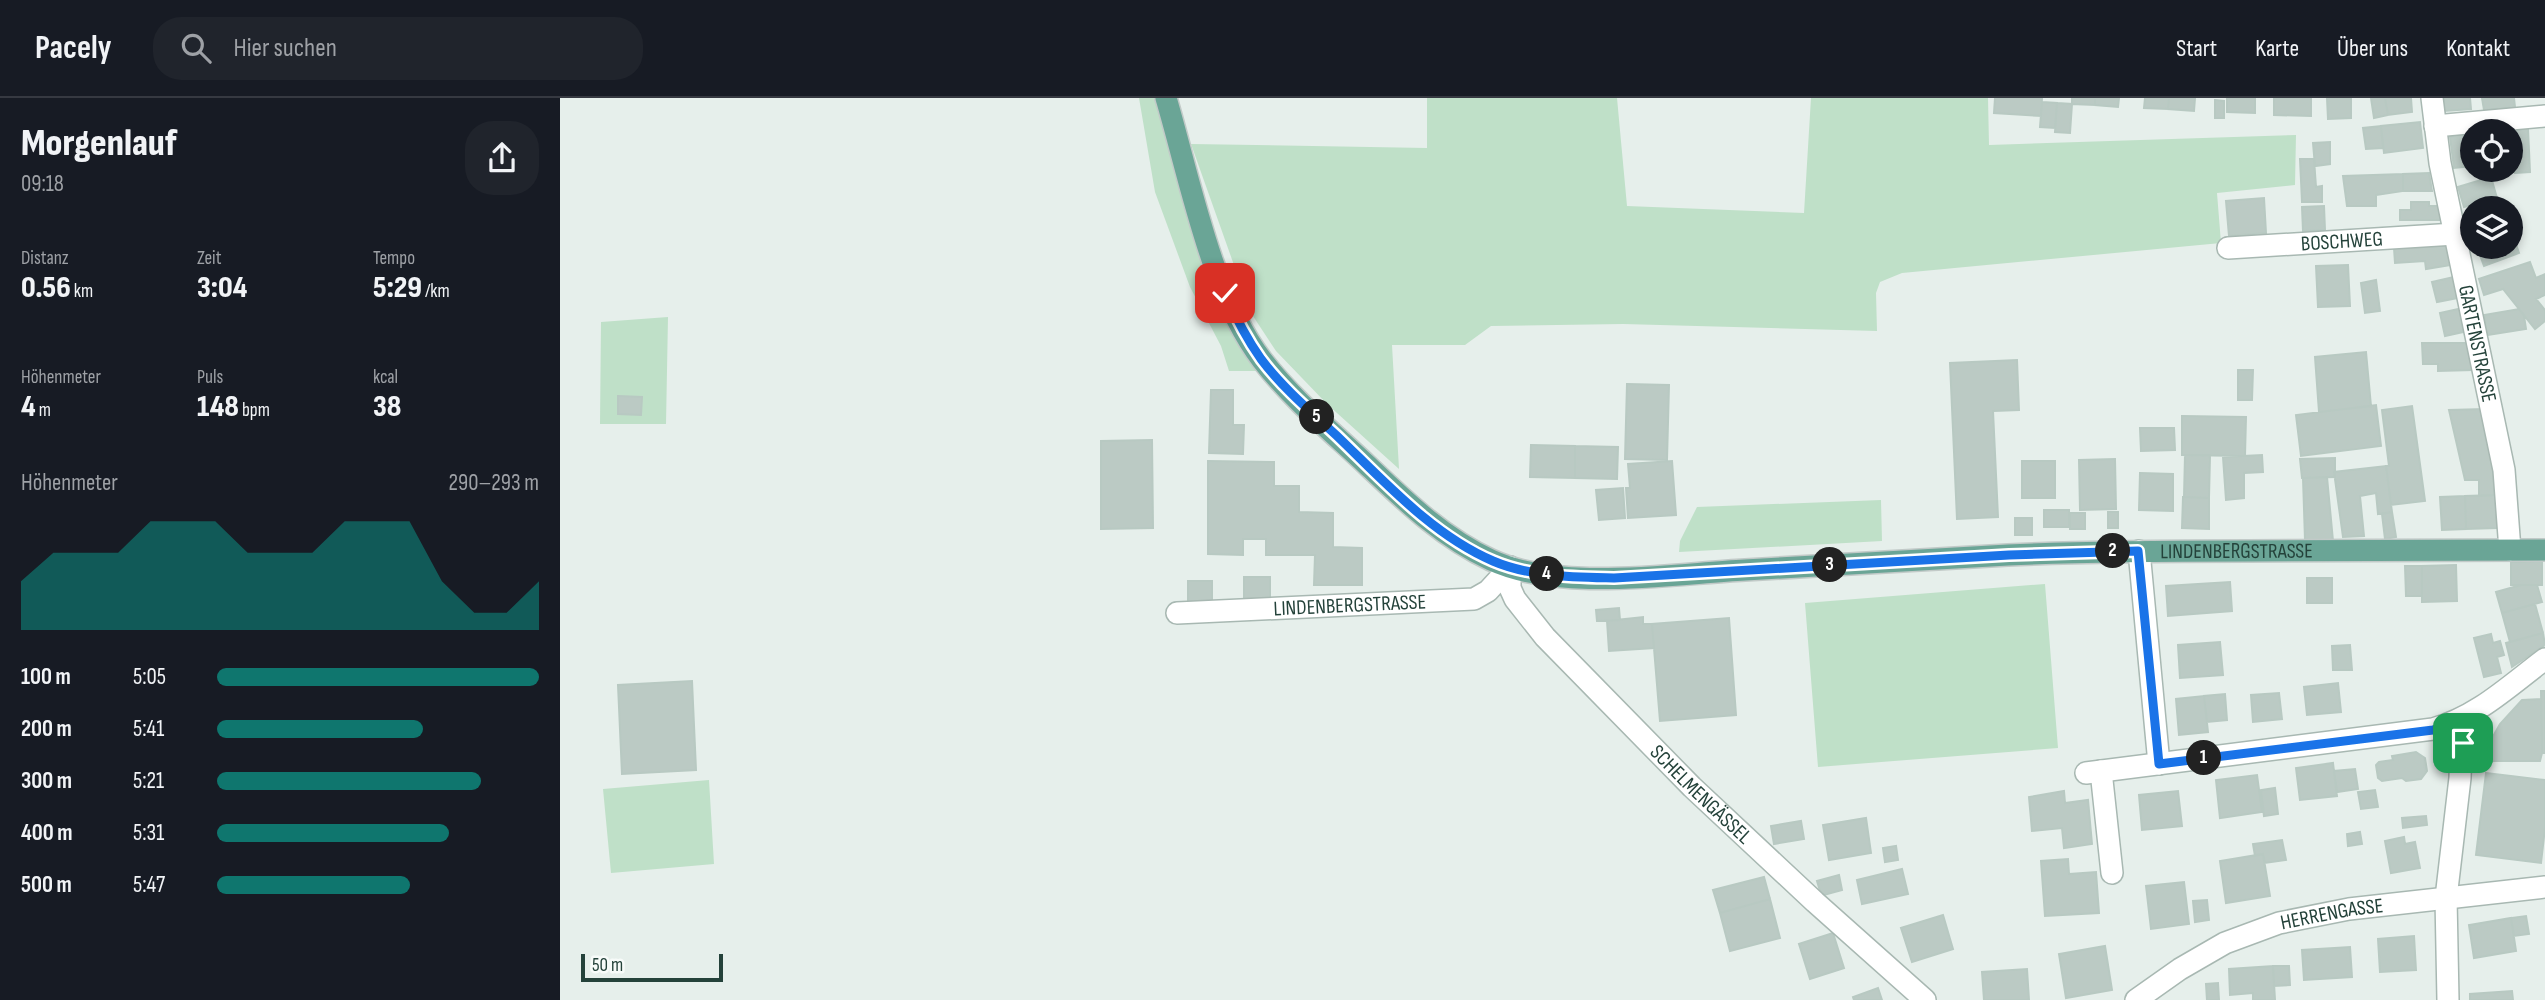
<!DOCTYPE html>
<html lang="de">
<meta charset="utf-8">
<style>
body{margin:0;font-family:"Sofia Sans Condensed",sans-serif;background:#20242c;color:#f1f3f6;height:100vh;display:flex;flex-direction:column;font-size:26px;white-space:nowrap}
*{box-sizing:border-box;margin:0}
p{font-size:23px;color:#9ea1a6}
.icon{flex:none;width:38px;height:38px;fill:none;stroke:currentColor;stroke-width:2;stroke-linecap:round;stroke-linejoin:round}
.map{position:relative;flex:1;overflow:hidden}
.details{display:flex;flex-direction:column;background:#171b24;width:560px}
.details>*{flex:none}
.tools{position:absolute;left:1900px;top:21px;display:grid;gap:14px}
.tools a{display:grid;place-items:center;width:63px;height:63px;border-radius:50%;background:#171b24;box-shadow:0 4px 10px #0003;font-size:35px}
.scale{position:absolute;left:21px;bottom:18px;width:142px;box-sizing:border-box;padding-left:7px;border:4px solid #24423a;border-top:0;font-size:19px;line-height:24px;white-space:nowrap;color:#24423a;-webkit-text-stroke:5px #f7fbf9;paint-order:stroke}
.pin{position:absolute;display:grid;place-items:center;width:60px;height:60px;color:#fff;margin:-30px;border-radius:14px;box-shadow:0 4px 10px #0006}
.km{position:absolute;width:35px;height:35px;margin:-18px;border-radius:50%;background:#222;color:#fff;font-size:19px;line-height:35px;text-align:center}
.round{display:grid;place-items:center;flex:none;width:74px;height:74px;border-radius:28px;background:#20242c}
.head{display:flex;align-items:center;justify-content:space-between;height:119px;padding:0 21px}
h1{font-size:38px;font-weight:800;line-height:52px}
.figures{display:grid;grid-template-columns:repeat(3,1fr);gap:10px;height:119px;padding:7px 21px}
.figures div{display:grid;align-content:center}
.figures b{font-size:30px;font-weight:800}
.figures small{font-size:19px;font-weight:400}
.figures p{font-size:19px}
.chart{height:196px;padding:14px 21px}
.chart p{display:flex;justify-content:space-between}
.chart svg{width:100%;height:126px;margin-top:7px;fill:#0f766e;opacity:.7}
ul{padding:0 21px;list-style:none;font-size:23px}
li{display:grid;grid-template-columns:112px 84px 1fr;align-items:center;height:52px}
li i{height:18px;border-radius:9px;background:#0f766e}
header{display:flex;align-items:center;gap:42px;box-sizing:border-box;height:98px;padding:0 35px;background:#171b24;border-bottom:2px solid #363941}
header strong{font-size:33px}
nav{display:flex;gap:38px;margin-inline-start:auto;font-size:24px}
.search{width:490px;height:63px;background:#20242c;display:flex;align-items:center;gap:18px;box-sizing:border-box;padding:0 24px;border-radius:28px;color:#9ea1a6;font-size:26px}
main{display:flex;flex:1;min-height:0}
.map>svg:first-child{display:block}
.green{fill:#bfe0c8}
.building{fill:#bbcac4;stroke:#b8c9c2;stroke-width:2}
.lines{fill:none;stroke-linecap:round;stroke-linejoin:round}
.minor-casing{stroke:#a8b8b2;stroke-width:24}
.major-casing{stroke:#c2cac8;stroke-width:24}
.minor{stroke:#fff;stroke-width:21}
.major{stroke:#6aa596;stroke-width:21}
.route-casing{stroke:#fff;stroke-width:14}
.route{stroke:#1a73e8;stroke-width:9}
.labels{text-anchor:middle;stroke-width:5;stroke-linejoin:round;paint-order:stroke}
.street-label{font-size:21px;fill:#24423a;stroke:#f7fbf9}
</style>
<header>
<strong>Pacely</strong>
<div class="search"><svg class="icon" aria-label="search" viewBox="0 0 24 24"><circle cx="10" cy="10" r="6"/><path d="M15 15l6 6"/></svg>Hier suchen</div>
<nav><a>Start</a><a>Karte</a><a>Über uns</a><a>Kontakt</a></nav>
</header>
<main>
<section class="details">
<div class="head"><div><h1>Morgenlauf</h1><p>09:18</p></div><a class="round"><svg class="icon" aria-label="share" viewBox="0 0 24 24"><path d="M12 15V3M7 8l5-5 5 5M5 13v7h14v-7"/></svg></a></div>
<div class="figures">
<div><p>Distanz</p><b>0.56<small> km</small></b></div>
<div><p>Zeit</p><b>3:04</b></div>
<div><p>Tempo</p><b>5:29<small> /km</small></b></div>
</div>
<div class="figures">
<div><p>Höhenmeter</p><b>4<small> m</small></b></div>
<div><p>Puls</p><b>148<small> bpm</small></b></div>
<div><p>kcal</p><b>38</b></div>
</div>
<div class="chart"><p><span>Höhenmeter</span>290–293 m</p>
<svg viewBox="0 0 160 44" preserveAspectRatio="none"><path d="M0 44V27L10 17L20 17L30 17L40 6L50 6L60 6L70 17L80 17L90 17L100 6L110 6L120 6L130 27L140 38L150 38L160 27V44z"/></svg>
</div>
<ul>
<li><b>100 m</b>5:05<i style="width:100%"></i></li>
<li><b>200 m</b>5:41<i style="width:64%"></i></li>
<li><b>300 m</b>5:21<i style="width:82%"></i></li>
<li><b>400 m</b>5:31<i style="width:72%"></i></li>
<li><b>500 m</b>5:47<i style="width:60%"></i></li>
</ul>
</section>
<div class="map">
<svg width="1985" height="902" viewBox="0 0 1985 902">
<rect width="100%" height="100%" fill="#e6efeb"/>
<!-- green -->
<path class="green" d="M 579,0 L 596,0 L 697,273 L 669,273 L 661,248 L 630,189 L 595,94 Z
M 867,0 L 1057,0 L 1067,108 L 1244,115 L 1251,0 L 1428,0 L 1429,47 L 1736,37 L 1735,87 L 1657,95 L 1661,145 L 1342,175 L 1320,184 L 1316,195 L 1317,233 L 1063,226 L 931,228 L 905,247 L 832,247 L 839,371 L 767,306 L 716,253 L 691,215 L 631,46 L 867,50 Z
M 108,219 L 106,326 L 40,326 L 41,224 Z
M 1321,402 L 1322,443 L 1119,454 L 1120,443 L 1137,409 Z
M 1485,486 L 1498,650 L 1258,669 L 1245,505 Z
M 149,682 L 154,766 L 51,775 L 43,691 Z"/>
<!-- building -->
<path class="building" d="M 1435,0 L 1482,0 L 1481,18 L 1434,15 Z
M 1512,0 L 1535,0 L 1535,7 L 1512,6 Z
M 1535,0 L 1559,0 L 1558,9 L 1535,7 Z
M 1585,0 L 1609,0 L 1608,11 L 1584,10 Z
M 1609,0 L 1635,0 L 1634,13 L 1608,11 Z
M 1667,0 L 1695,0 L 1695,15 L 1667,14 Z
M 1714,0 L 1751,0 L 1751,18 L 1714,17 Z
M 1767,0 L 1791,0 L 1791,20 L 1768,21 Z
M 1811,0 L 1825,0 L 1828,17 L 1814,20 Z
M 1825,0 L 1851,0 L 1852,14 L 1828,17 Z
M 1883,0 L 1910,0 L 1911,11 L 1884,13 Z
M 1922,0 L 1954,0 L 1955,9 L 1924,12 Z
M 1655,2 L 1664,3 L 1664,20 L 1655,20 Z
M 1482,4 L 1497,5 L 1495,30 L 1480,29 Z
M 1497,5 L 1512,6 L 1510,35 L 1495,34 Z
M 1860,24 L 1863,50 L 1824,55 L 1821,28 Z
M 1821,28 L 1823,50 L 1806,51 L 1803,30 Z
M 1968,31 L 1970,74 L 1955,75 L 1954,62 L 1951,62 L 1951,33 L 1939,32 Z
M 1913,36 L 1913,68 L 1894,70 L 1890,39 Z
M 1770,44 L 1770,66 L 1755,68 L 1753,45 Z
M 1740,61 L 1754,61 L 1756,89 L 1762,88 L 1762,104 L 1742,104 Z
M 1869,75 L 1872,93 L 1843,93 L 1843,76 Z
M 1843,76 L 1843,93 L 1816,97 L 1816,108 L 1787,108 L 1783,78 Z
M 1931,79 L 1937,100 L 1904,109 L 1898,89 Z
M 1704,100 L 1706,135 L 1669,138 L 1666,103 Z
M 1851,104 L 1869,104 L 1869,108 L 1881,108 L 1881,122 L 1840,122 L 1840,112 L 1851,112 Z
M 1764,108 L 1765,132 L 1743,133 L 1742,109 Z
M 1952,135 L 1959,155 L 1924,168 L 1917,149 L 1951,149 Z
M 1890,147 L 1891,167 L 1866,171 L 1865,163 L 1835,165 L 1834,150 Z
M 1970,164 L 1976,180 L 1985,176 L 1985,197 L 1976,201 L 1985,212 L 1985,223 L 1975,231 L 1943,191 L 1924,197 L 1919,181 Z
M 1788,167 L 1790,208 L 1758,209 L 1756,168 Z
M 1894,179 L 1898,200 L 1877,204 L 1872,184 Z
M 1816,182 L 1820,213 L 1805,215 L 1801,185 Z
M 1903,210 L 1908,233 L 1885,238 L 1880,215 Z
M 1959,211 L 1964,218 L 1966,231 L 1927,237 L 1924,217 Z
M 1862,245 L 1913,245 L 1913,272 L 1878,273 L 1878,266 L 1863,266 Z
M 1806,254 L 1811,308 L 1759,314 L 1755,259 Z
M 1457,262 L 1459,312 L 1433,313 L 1438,419 L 1397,421 L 1390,265 Z
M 1678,272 L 1693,272 L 1692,302 L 1678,302 Z
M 1067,286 L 1109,287 L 1107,362 L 1065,361 Z
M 651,292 L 673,292 L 673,327 L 684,327 L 683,356 L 649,355 Z
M 58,298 L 82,299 L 81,317 L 58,316 Z
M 1816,307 L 1821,348 L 1741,358 L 1736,317 Z
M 1852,308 L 1865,403 L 1831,407 L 1826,368 L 1829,368 L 1822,312 Z
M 1925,311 L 1936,358 L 1936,397 L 1919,398 L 1919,382 L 1905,382 L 1889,312 Z
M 1622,318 L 1686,319 L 1685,358 L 1622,357 Z
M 1580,330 L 1614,330 L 1615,352 L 1581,353 Z
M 592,342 L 593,430 L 541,431 L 541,343 Z
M 971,347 L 1015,348 L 1015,380 L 970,379 Z
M 1015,348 L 1058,349 L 1057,381 L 1015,380 Z
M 1625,357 L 1650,357 L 1649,400 L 1624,399 Z
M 1702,357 L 1703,374 L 1684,375 L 1684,400 L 1666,402 L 1663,359 Z
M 1775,360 L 1775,379 L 1742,380 L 1740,361 Z
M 1555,361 L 1556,411 L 1520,412 L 1519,362 Z
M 648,363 L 714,364 L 714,388 L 739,388 L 739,414 L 773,415 L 773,449 L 802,450 L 802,487 L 754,487 L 755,457 L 706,457 L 706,441 L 683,441 L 683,457 L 648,456 Z
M 1112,363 L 1116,417 L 1068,420 L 1066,390 L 1070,390 L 1068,366 Z
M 1462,363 L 1495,363 L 1495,400 L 1462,400 Z
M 1826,368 L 1832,414 L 1818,416 L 1816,395 L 1800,398 L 1804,438 L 1783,439 L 1774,374 Z
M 1580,375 L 1613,376 L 1613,413 L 1579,412 Z
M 1767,379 L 1773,443 L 1745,442 L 1743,380 Z
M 1063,390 L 1065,420 L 1039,422 L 1036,392 Z
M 1936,397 L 1937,430 L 1906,431 L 1905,398 Z
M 1905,398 L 1906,431 L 1882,432 L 1880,399 Z
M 1623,399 L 1649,400 L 1649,431 L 1622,430 Z
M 1484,412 L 1509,412 L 1509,429 L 1484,429 Z
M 1548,414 L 1558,414 L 1558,430 L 1548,430 Z
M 1832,414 L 1836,439 L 1825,441 L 1822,416 Z
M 1510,415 L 1525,415 L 1525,431 L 1510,431 Z
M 1455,420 L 1472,420 L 1472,437 L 1455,437 Z
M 1982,463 L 1982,487 L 1951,487 L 1951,464 Z
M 1896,467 L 1897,503 L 1862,504 L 1862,468 Z
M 1845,468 L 1862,468 L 1862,498 L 1846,498 Z
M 684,479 L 710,479 L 710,502 L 684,502 Z
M 1747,480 L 1772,480 L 1772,505 L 1747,505 Z
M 628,483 L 652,483 L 652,504 L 628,504 Z
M 1670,484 L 1672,513 L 1608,518 L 1606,488 Z
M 1961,487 L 1977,487 L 1982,504 L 1942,515 L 1936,494 Z
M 1975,506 L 1983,535 L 1950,544 L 1942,515 Z
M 1059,510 L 1060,522 L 1037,523 L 1036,512 Z
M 1083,519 L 1083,526 L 1092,526 L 1094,550 L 1049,553 L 1047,523 Z
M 1169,520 L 1176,617 L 1100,623 L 1092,526 Z
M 1983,535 L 1985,547 L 1952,569 L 1946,545 Z
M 1931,536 L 1933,545 L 1940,543 L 1944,557 L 1937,559 L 1941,575 L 1924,579 L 1914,540 Z
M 1660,544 L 1663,577 L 1620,580 L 1618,547 Z
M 1790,547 L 1792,572 L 1773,572 L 1772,548 Z
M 132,583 L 136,672 L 62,676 L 58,587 Z
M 1778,585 L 1781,614 L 1747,617 L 1744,589 Z
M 1981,593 L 1985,593 L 1985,655 L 1982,655 Z
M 1719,595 L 1722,621 L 1693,624 L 1691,597 Z
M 1665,596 L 1667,622 L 1647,624 L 1644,598 Z
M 1644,598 L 1648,634 L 1619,637 L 1616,601 Z
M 1981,601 L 1982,655 L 1980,663 L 1932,663 L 1931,642 L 1940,626 L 1962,602 Z
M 1856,654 L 1865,660 L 1867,673 L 1861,681 L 1846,683 L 1842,680 L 1822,683 L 1818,680 L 1816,667 L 1819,664 L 1833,662 L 1832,658 Z
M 1773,665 L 1777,698 L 1740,702 L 1736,670 Z
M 1795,671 L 1798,691 L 1777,694 L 1774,673 Z
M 1926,675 L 1985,682 L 1985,730 L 1981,765 L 1916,757 Z
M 1697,677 L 1702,714 L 1660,720 L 1656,682 Z
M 1715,690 L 1718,716 L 1704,718 L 1701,692 Z
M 1815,692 L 1818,709 L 1801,711 L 1798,694 Z
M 1504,693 L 1505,705 L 1528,702 L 1532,746 L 1504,750 L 1502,730 L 1472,733 L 1469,699 Z
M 1618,693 L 1622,728 L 1582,732 L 1579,697 Z
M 1866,718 L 1867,727 L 1843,730 L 1842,720 Z
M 1306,720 L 1311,755 L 1269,762 L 1263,727 Z
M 1241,723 L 1244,741 L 1214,746 L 1211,728 Z
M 1800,734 L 1802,746 L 1788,748 L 1787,736 Z
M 1844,739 L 1845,746 L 1855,744 L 1860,770 L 1831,775 L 1825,743 Z
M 1722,742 L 1726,762 L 1705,765 L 1703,756 L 1695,758 L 1693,746 Z
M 1336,748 L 1338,762 L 1325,764 L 1323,750 Z
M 1703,756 L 1710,798 L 1666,805 L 1660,763 Z
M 1508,761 L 1509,776 L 1536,774 L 1539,815 L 1485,818 L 1481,763 Z
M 1342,771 L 1348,796 L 1302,806 L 1297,782 Z
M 1279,777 L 1282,792 L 1264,797 L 1260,793 L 1257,783 Z
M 1204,779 L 1210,801 L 1160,815 L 1153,792 Z
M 1624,784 L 1629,826 L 1591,831 L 1586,788 Z
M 1210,801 L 1220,840 L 1170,853 L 1160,815 Z
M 1647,802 L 1649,822 L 1635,824 L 1633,803 Z
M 1383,817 L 1393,851 L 1352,864 L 1341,830 Z
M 1966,818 L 1969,836 L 1954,838 L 1951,820 Z
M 1951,820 L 1956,853 L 1914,860 L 1909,827 Z
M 1273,835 L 1284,870 L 1250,881 L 1239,846 Z
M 1854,838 L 1856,872 L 1820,874 L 1818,841 Z
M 1545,848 L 1552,892 L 1506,900 L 1499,856 Z
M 1790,849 L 1792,879 L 1744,882 L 1742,852 Z
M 1713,868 L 1715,902 L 1693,902 L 1693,895 L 1670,897 L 1669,871 Z
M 1713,868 L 1729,868 L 1730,887 L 1714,888 Z
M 1467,871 L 1469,902 L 1424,902 L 1422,874 Z
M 1658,885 L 1659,902 L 1647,902 L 1646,886 Z
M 1318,890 L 1322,902 L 1294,902 L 1293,899 Z
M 1952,893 L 1953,902 L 1910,902 L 1910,896 Z"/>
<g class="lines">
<!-- minor casing -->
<g class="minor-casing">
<g id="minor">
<path id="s1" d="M 1872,0 L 1880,65 L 1944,372 L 1950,452"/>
<path d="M 1875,28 L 1985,18"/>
<path id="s2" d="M 1668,150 L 1895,136"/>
<path d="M 1579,453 L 1599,666"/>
<path id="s3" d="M 950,469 L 950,490 L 955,501 L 985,539 L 1132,689 L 1255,804 L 1365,902"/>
<path id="s4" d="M 617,515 L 914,501 L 928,493 L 950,469"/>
<path d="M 1541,673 L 1552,775"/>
<path d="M 1526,675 L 1873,631 C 1917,619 1949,588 1985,561"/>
<path id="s5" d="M 1576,902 L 1620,871 L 1665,845 L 1719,825 L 1789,811 L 1985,789"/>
<path d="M 1888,902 L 1886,800 L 1900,680 L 1902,622"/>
</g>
</g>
<!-- major casing -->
<g class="major-casing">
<g id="major">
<path id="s6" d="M 606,0 C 630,81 651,196 702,262 C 732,301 772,334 807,367 C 845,403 883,440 931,462 C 1000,494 1110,476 1185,472 C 1273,467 1360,462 1448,457 C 1528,453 1608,453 1688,453 C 1787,452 1886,452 1985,452"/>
</g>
</g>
<!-- minor -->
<use href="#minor" class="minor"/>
<!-- major -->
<use href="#major" class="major"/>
</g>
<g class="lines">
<!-- route casing -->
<g class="route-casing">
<path id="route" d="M 665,195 C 675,218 686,240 701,261 C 722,289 750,313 776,337 C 823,382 872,437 933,463 C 970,479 1015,479 1054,480 L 1449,457 L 1578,453 L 1599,666 L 1873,632 L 1902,622 L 1903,645"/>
</g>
<!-- route -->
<use href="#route" class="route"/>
</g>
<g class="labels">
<!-- street labels -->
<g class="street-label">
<text dy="7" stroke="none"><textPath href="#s2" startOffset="114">BOSCHWEG</textPath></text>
<text dy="7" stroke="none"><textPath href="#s1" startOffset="250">GARTENSTRASSE</textPath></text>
<text dy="7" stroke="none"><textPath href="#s6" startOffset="1335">LINDENBERGSTRASSE</textPath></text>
<text dy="7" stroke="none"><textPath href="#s4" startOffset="173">LINDENBERGSTRASSE</textPath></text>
<text dy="7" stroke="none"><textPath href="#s3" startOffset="303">SCHELMENGÄSSEL</textPath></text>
<text dy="7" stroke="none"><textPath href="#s5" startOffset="217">HERRENGASSE</textPath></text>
</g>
</g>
</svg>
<div class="tools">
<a><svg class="icon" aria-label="locate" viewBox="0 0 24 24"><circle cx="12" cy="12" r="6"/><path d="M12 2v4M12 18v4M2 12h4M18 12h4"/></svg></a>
<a><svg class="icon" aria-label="layers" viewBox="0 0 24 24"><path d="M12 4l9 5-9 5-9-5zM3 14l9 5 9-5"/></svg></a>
</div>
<div class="scale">50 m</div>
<div class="pin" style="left:1903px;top:645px;background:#1e9e55"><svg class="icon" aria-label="arrive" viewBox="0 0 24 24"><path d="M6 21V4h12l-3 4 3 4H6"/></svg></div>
<div class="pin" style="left:665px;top:195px;background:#d93025"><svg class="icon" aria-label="check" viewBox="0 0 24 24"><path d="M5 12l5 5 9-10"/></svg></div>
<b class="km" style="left:1644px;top:660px">1</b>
<b class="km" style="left:1553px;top:453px">2</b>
<b class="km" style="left:1270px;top:467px">3</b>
<b class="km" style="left:987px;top:476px">4</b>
<b class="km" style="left:757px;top:319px">5</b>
</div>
</main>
